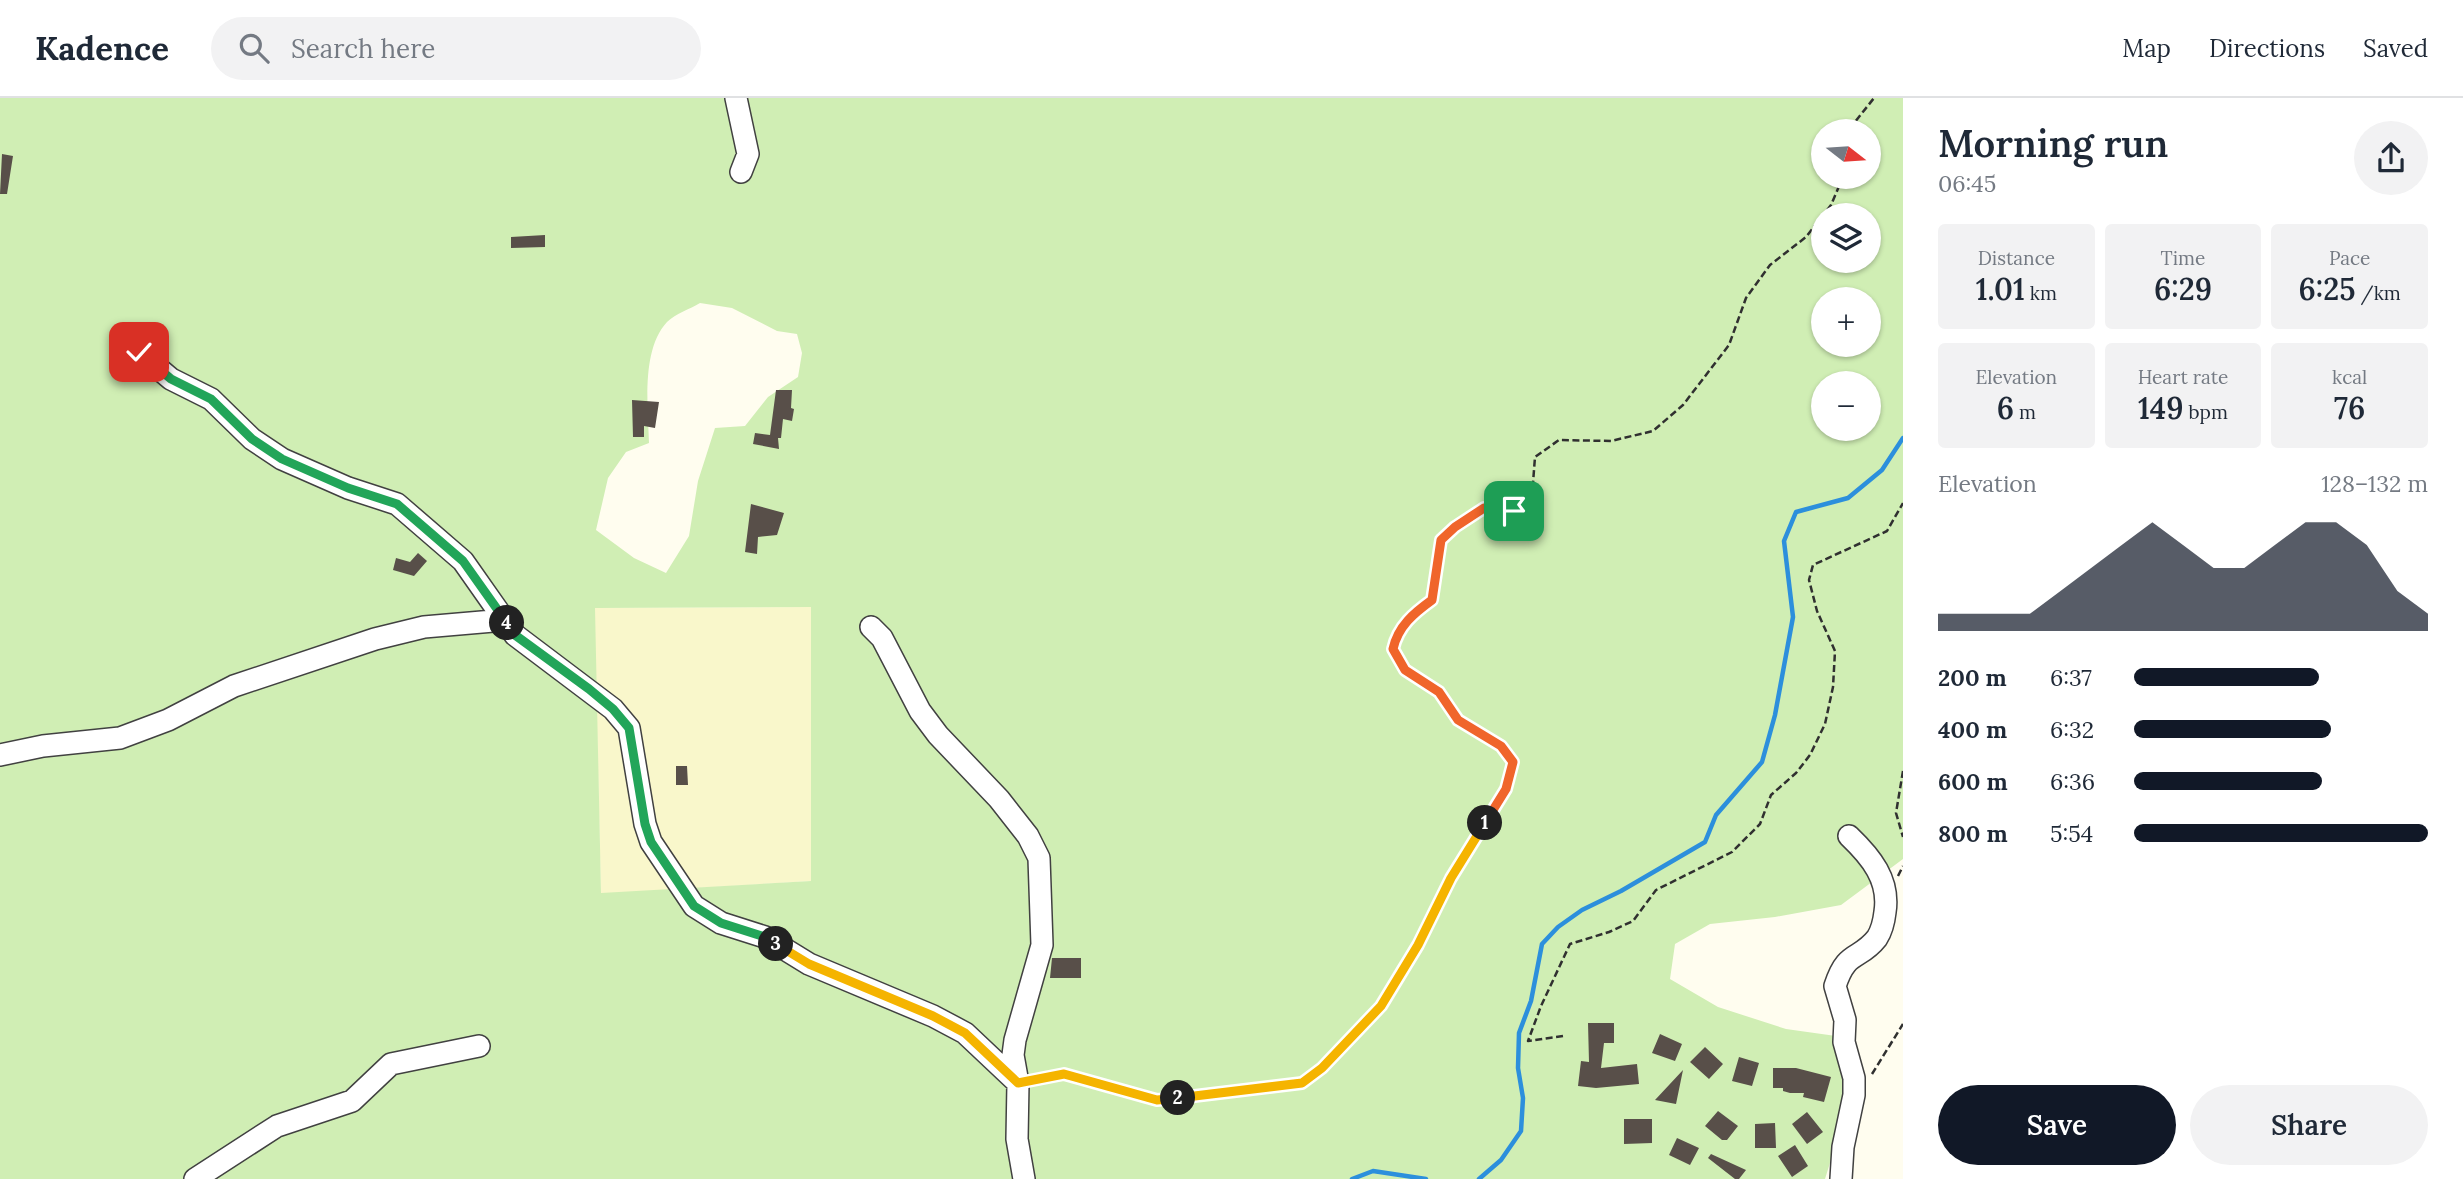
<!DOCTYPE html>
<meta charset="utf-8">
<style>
body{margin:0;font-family:Lora,serif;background:#f2f2f3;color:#1f2937;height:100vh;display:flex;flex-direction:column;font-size:26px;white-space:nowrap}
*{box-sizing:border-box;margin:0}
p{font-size:23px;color:#747a83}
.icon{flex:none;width:38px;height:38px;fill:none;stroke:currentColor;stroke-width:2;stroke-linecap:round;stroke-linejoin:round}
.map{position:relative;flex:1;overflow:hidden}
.side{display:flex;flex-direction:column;background:#fff;width:560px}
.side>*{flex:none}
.needle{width:46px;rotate:107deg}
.buttons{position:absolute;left:1811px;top:21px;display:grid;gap:14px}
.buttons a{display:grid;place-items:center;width:70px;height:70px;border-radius:50%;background:#fff;box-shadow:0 2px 5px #0004;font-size:35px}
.pin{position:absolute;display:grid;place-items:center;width:60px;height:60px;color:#fff;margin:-30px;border-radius:14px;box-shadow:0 4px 10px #0006}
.km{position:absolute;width:35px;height:35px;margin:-18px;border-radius:50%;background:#222;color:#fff;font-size:19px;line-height:35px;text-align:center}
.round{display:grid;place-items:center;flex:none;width:74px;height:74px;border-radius:37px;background:#f2f2f3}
.headline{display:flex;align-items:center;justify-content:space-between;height:119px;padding:0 35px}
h1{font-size:38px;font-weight:600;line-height:52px}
.metrics{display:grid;grid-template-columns:repeat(3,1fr);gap:10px;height:119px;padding:7px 35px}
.metrics div{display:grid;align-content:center;border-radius:7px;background:#f2f2f3;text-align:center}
.metrics b{font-size:30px;font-weight:600}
.metrics small{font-size:19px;font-weight:400}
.metrics p{font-size:19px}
.chart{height:196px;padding:14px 35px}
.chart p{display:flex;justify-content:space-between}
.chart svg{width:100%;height:126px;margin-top:7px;fill:#111827;opacity:.7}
.action{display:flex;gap:14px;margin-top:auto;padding:14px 35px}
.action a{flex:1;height:80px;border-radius:42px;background:#111827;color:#fff;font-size:28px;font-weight:600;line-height:80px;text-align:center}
.action a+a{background:#f2f2f3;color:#1f2937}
ul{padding:0 35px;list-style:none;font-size:23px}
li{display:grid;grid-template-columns:112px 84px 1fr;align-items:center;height:52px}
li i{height:18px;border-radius:9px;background:#111827}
header{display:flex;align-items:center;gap:42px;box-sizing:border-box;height:98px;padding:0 35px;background:#fff;border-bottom:2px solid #e0e1e3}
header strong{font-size:33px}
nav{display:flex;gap:38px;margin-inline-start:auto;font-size:24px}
.search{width:490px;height:63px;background:#f2f2f3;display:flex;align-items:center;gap:18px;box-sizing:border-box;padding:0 24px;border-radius:38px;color:#747a83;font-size:26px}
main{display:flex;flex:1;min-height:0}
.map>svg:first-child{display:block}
.farmland{fill:#f9f7cb}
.green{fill:#d0eeb4;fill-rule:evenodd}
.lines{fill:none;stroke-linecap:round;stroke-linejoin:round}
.stream{stroke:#2c8fdc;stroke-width:4.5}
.building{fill:#584f49}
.minor-casing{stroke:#414141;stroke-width:24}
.path{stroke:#303030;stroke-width:2.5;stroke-dasharray:7 3.5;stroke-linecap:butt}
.minor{stroke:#fff;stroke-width:21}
.split-1-casing{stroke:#fff;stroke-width:14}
.split-2-casing{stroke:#fff;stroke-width:14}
.split-3-casing{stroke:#fff;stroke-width:14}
.split-4-casing{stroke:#fff;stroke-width:14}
.split-5-casing{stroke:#fff;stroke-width:14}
.split-1{stroke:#f0652b;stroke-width:9}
.split-2{stroke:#f5b400;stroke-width:9}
.split-3{stroke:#f5b400;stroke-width:9}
.split-4{stroke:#22a559;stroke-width:9}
.split-5{stroke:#22a559;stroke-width:9}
</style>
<header>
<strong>Kadence</strong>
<div class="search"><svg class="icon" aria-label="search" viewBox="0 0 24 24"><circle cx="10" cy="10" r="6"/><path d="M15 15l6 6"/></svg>Search here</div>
<nav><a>Map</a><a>Directions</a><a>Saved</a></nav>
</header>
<main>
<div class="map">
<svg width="1903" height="1081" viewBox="0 0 1903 1081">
<rect width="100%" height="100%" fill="#fffdef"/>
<!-- farmland -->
<path class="farmland" d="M 811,509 L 811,783 L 601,796 L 594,510 Z"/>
<!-- green -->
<path class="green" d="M 0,0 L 1903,0 L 1903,761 L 1841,807 L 1775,819 L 1710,826 L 1675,846 L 1670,881 L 1718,909 L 1786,931 L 1843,939 L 1858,974 L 1825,1081 L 0,1081 ZM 1824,33 L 1869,33 L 1869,79 L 1824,79 ZM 1824,117 L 1869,117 L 1869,163 L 1824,163 ZM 1824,201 L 1869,201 L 1869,247 L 1824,247 ZM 700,205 L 732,210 L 777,233 L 797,236 L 802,255 L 798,279 L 768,299 L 745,328 L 715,330 L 698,383 L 689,438 L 666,475 L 634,460 L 596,432 L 608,380 L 626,354 L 649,345 C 648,309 641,252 667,224 C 675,216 690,211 700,205 ZM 1824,285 L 1869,285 L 1869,331 L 1824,331 ZM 811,509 L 811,783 L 601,795 L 595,510 Z"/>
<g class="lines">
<!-- stream -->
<path class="stream" d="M 1352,1081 L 1373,1073 L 1426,1081
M 1479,1081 L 1501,1062 L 1521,1033 L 1523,1000 L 1518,970 L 1519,935 L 1531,903 L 1542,846 L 1558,829 L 1582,812 L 1621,793 L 1705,744 L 1716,717 L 1762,664 L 1775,617 L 1793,519 L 1784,443 L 1796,414 L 1848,400 L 1882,372 L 1903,340"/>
</g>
<!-- building -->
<path class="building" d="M 2,56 L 13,58 L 7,96 L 0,96 Z
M 545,137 L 545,149 L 511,150 L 511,139 Z
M 776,292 L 792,292 L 791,310 L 794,311 L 792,323 L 783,321 L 781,340 L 778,340 L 779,351 L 753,346 L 755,335 L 770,337 Z
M 632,302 L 659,304 L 655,330 L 644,328 L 644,339 L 633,339 Z
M 751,406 L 784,415 L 777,437 L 758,439 L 757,456 L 745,454 Z
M 418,455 L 427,463 L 414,478 L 393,472 L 396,460 L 410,464 Z
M 676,668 L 687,668 L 688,687 L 676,687 Z
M 1052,860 L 1081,860 L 1081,880 L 1050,880 Z
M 1588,925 L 1614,925 L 1614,945 L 1604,945 L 1601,970 L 1637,966 L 1639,986 L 1596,990 L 1578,988 L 1581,963 L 1589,964 Z
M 1660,936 L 1682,946 L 1675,963 L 1652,955 Z
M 1705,949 L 1723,966 L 1709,981 L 1690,964 Z
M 1739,959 L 1759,965 L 1752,988 L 1732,983 Z
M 1773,970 L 1796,970 L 1831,979 L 1824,1004 L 1803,999 L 1804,995 L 1790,995 L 1783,993 L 1783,990 L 1773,990 Z
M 1683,972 L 1676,1006 L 1655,1002 Z
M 1718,1013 L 1738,1028 L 1727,1042 L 1722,1042 L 1705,1028 Z
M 1807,1014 L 1823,1034 L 1807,1046 L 1792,1026 Z
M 1624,1021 L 1652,1021 L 1652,1045 L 1624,1046 Z
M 1775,1025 L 1776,1050 L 1755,1050 L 1755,1026 Z
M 1677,1040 L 1699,1050 L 1690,1067 L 1669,1057 Z
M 1795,1047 L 1808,1068 L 1792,1079 L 1778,1058 Z
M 1711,1056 L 1746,1072 L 1739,1081 L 1735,1081 L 1708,1060 Z"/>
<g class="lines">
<!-- minor casing -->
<g class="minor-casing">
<path id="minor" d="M 736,0 L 748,56 L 741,74
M 139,254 L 171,281 L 211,301 L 252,341 L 282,361 L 348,390 L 397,406 L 463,463 L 515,537 L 613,611 L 629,630 L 645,726 L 651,744 L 694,808 L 721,825 L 765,839 L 809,866 L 933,918 L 965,935 L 1018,985 L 1017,1041 L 1024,1081
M 871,529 L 882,540 L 920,613 L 938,637 L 999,701 L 1028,738 L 1039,760 L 1042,847 L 1015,942 L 1013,957 L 1018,985
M 0,657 L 43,648 L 120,640 L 168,622 L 234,588 L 375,541 L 424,529 L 505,522
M 195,1081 L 277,1028 L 352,1003 L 391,966 L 479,948
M 1841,1081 L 1843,1049 L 1854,997 L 1854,980 L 1844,944 L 1845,922 L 1835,888 C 1847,851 1859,863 1877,840 C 1882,832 1884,823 1885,814 C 1890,782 1871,759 1849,738"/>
</g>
<!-- path -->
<path class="path" d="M 1855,33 L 1855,24 L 1874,0
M 1903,673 L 1896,715 L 1903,739
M 1898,778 L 1903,768
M 1563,938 L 1528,943 L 1541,908 L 1570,846 L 1609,834 L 1633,823 L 1656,792 L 1732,754 L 1760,726 L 1771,697 L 1796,675 L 1810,657 L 1825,626 L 1833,589 L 1835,553 L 1817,513 L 1809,482 L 1813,467 L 1887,433 L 1903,405
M 1872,976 L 1903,926
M 1035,981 L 1064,976 L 1157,1002 L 1302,985 L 1322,970 L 1381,908 L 1418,847 L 1451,780 L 1506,691 L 1513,664 L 1501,648 L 1458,622 L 1439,594 L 1405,573 L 1393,551 C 1398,528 1413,515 1432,502 L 1441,442 L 1455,429 L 1484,410 L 1514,413 L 1532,398 L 1535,359 L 1559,342 L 1611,343 L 1653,333 L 1683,307 L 1729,247 L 1746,200 L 1770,167 L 1806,139 L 1831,107 L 1843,79"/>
<!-- minor -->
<use href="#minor" class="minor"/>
</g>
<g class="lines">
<!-- split-1 casing -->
<g class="split-1-casing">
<path id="split-1" d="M 1485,725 L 1506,691 L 1513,664 L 1501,648 L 1458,622 L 1439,594 L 1405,572 L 1393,551 C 1398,528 1414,515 1432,502 L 1441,442 L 1455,429 L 1484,410 L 1514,413"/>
</g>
<!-- split-2 casing -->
<g class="split-2-casing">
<path id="split-2" d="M 1178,1000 L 1302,985 L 1322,970 L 1381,908 L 1418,847 L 1451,780 L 1485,725"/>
</g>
<!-- split-3 casing -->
<g class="split-3-casing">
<path id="split-3" d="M 776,846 L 809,866 L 933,918 L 965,935 L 1018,985 L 1064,976 L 1157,1002 L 1178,1000"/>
</g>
<!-- split-4 casing -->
<g class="split-4-casing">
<path id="split-4" d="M 507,525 L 515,537 L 589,591 L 613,611 L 629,630 L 645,726 L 651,744 L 694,808 L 721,825 L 765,839 L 776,846"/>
</g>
<!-- split-5 casing -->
<g class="split-5-casing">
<path id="split-5" d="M 139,254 L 171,281 L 211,301 L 252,341 L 282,361 L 348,390 L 397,406 L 463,463 L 507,525"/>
</g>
<!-- split-1 -->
<use href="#split-1" class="split-1"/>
<!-- split-2 -->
<use href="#split-2" class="split-2"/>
<!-- split-3 -->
<use href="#split-3" class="split-3"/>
<!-- split-4 -->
<use href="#split-4" class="split-4"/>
<!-- split-5 -->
<use href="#split-5" class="split-5"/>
</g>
</svg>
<div class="buttons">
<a><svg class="needle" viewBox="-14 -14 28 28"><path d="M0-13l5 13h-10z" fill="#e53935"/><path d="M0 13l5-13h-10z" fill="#747a83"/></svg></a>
<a><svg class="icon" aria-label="layers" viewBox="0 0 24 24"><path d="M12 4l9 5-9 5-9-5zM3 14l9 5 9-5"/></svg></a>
<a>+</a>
<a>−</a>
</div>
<div class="pin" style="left:1514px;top:413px;background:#1e9e55"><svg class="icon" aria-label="arrive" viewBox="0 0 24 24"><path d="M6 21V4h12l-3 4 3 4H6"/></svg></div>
<div class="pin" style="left:139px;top:254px;background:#d93025"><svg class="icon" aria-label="check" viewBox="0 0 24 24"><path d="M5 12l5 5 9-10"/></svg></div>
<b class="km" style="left:1485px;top:725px">1</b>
<b class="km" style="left:1178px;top:1000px">2</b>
<b class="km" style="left:776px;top:846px">3</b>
<b class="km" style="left:507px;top:525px">4</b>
</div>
<section class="side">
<div class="headline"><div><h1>Morning run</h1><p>06:45</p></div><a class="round"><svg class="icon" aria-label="share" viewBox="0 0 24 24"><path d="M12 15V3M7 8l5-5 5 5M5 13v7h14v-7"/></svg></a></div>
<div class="metrics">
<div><p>Distance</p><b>1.01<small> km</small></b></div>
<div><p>Time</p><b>6:29</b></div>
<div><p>Pace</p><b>6:25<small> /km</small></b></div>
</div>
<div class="metrics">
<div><p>Elevation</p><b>6<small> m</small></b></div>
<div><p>Heart rate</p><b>149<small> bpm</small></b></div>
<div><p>kcal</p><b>76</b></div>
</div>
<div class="chart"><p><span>Elevation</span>128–132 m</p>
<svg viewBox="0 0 160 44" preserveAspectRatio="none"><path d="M0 44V38L10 38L20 38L30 38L40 30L50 22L60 14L70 6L80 14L90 22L100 22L110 14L120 6L130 6L140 14L150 30L160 38V44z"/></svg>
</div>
<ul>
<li><b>200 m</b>6:37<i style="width:63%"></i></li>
<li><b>400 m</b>6:32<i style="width:67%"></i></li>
<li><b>600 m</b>6:36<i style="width:64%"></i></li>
<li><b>800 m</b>5:54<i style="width:100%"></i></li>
</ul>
<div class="action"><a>Save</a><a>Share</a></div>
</section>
</main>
